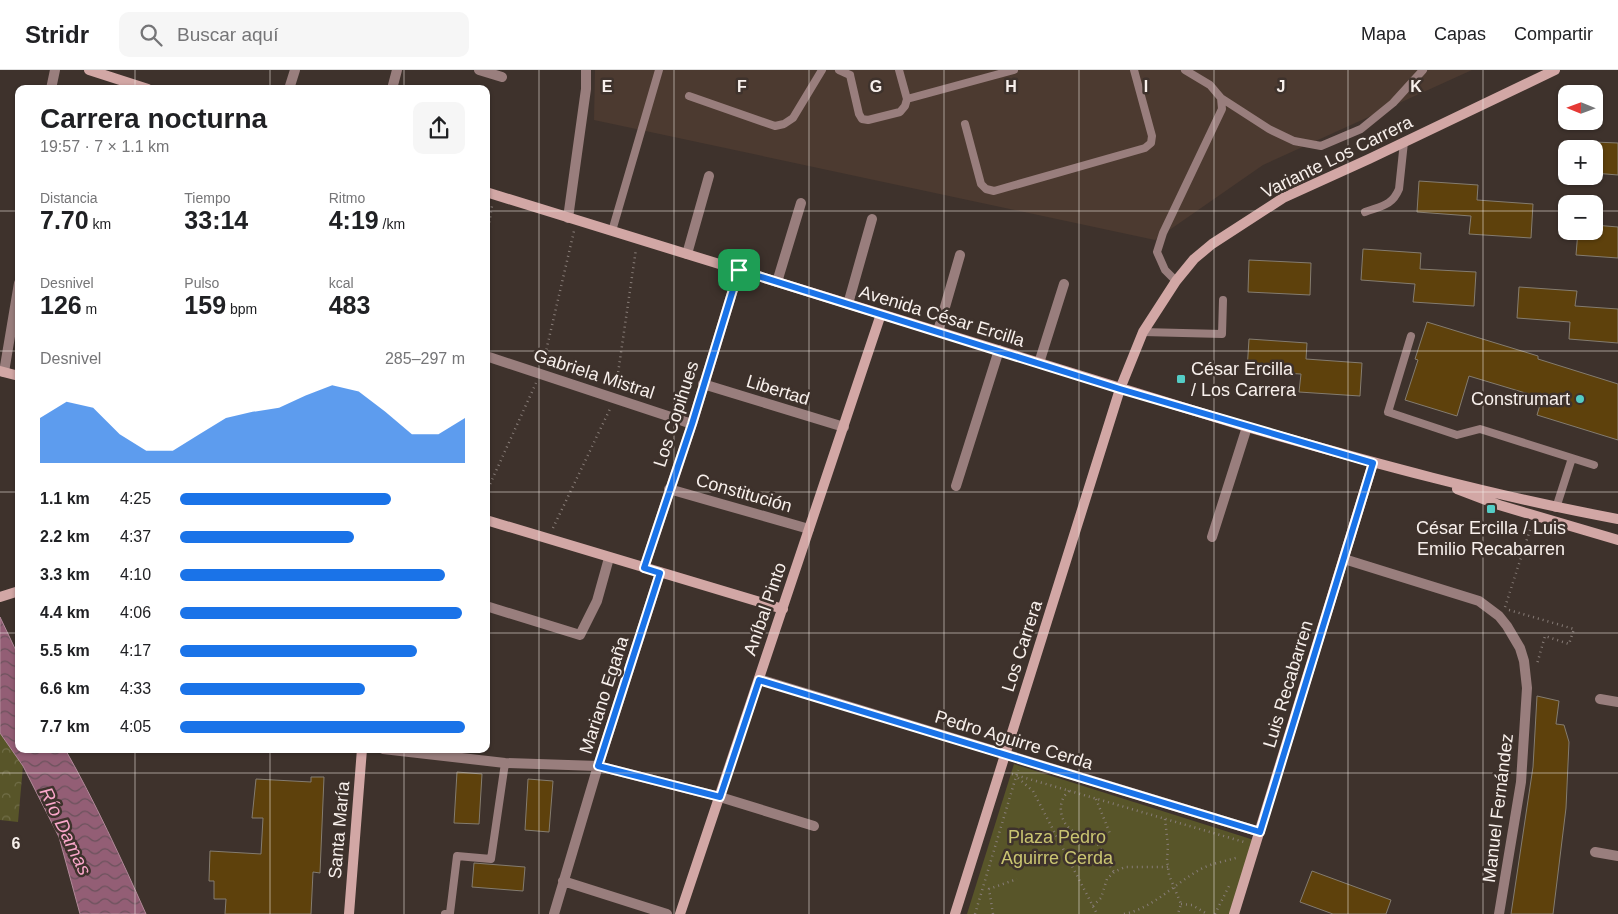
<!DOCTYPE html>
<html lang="es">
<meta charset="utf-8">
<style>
body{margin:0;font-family:Arial,sans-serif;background:#f6f6f6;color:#202124;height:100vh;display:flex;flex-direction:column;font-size:19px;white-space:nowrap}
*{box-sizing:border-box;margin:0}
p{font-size:16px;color:#757577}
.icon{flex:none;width:28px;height:28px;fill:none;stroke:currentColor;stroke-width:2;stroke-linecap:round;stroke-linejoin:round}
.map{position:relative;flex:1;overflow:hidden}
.side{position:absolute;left:15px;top:15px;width:475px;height:668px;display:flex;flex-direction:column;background:#fff;border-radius:10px;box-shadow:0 1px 4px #0004}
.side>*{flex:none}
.needle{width:32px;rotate:271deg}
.buttons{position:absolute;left:1558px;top:15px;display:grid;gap:10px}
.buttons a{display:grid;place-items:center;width:45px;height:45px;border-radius:10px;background:#fff;box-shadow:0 1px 4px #0004;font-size:25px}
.pin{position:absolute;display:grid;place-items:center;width:42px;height:42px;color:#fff;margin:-21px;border-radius:10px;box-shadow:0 2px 8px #0006}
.round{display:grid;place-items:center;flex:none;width:52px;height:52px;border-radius:10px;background:#f6f6f6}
.summary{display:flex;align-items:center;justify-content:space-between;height:85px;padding:0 25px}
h1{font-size:28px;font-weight:700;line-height:38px}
.stats{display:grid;grid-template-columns:repeat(3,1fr);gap:8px;height:85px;padding:5px 25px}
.stats div{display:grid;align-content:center}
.stats b{font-size:25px;font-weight:700}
.stats small{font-size:14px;font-weight:400}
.stats p{font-size:14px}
.chart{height:140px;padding:10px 25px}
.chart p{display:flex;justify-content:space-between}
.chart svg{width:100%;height:90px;margin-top:5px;fill:#1a73e8;opacity:.7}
ul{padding:0 25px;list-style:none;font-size:16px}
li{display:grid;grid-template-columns:80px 60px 1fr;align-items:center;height:38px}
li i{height:12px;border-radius:6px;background:#1a73e8}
header{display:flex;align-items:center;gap:30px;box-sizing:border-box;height:70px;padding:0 25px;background:#fff;border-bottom:1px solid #e0e0e0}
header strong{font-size:24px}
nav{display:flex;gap:28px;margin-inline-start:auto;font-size:18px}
.search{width:350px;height:45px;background:#f6f6f6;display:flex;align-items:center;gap:12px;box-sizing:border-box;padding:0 18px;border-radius:10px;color:#757577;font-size:19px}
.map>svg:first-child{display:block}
.built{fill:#4c3a30}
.green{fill:#585529}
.forest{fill:url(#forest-crowns)}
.water{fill:url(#water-waves);stroke:#b18a99}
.building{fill:#5e410c;stroke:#847c70}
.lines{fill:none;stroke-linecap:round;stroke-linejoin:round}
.path{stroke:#887d78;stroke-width:2.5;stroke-dasharray:1 4;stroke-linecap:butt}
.lane{stroke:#997e7d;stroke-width:8}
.street{stroke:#997e7d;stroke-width:10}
.secondary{stroke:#d2a7a5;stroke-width:10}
.route-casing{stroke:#fff;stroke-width:10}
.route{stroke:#1a73e8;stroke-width:6}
.grid{fill:none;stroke:#f8f0ec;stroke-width:1;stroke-opacity:0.55}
.poi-dot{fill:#54cdc6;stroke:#3e322c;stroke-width:2}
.labels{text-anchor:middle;stroke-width:5;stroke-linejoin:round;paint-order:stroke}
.street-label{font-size:18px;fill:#f8f0ec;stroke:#3e322c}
.poi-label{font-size:18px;fill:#f8f0ec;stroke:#3e322c;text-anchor:start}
.park-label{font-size:18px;fill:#cac571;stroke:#3e322c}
.water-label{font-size:19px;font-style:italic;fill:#faa7ca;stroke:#3e322c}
.grid-label{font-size:16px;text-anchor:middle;font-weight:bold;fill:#f8f0ec;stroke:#3e322c;stroke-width:5;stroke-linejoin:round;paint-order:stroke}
</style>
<header>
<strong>Stridr</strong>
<div class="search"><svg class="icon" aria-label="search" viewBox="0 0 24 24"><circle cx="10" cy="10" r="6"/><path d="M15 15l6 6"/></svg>Buscar aquí</div>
<nav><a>Mapa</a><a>Capas</a><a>Compartir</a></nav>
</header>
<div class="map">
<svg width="1618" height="844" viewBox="0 0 1618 844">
<defs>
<pattern id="forest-crowns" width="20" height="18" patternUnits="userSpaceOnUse" patternTransform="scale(1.25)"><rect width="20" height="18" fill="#585529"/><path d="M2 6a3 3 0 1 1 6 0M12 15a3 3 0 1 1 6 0" fill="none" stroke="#716e48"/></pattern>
<pattern id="water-waves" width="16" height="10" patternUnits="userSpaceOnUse" patternTransform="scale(1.25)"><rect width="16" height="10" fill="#935e75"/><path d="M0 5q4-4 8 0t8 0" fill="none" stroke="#6b525c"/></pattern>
</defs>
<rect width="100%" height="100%" fill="#3e322c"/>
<!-- built -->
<path class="built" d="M 595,0 L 1472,0 L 1263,95 L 1155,170 L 594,50 Z"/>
<!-- green -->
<path class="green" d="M 1014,694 L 1254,770 L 1230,844 L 967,844 Z"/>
<!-- forest -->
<path class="forest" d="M 0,663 L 23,696 L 18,752 L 0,750 Z"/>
<!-- water -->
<path class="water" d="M 0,547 L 19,587 L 19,679 L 65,679 C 95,732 121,788 146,844 L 80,844 L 59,767 L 23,696 L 0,663 Z"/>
<!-- building -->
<path class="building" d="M 1594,72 L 1618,73 L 1618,105 L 1594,103 Z
M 1419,111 L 1478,115 L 1477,130 L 1533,134 L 1531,168 L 1469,164 L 1471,146 L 1417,142 Z
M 1594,155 L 1618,157 L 1618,188 L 1576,185 L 1578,161 L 1594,161 Z
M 1363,179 L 1421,183 L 1420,199 L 1476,202 L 1474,236 L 1413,232 L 1415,214 L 1361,210 Z
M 1249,190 L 1311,193 L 1310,225 L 1248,222 Z
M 1519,217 L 1577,221 L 1575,236 L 1618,239 L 1618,273 L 1569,269 L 1570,252 L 1517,248 Z
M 1427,252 L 1538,286 L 1538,289 L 1618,314 L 1618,370 L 1537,345 L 1542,328 L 1469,306 L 1457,346 L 1405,330 L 1418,290 L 1415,289 Z
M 1249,269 L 1307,273 L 1306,289 L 1362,293 L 1360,326 L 1299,322 L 1301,304 L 1247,301 Z
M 1537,626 L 1559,631 L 1556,654 L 1564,655 L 1569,672 L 1566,738 L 1553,844 L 1511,844 L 1533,697 Z
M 457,702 L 482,704 L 479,754 L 454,753 Z
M 311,707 L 324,707 L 320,803 L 313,802 L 311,844 L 225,844 L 226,829 L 214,829 L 214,811 L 209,811 L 210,781 L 261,784 L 263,748 L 252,748 L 256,709 L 311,712 Z
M 528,709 L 553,711 L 549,762 L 525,760 Z
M 474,793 L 525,797 L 523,821 L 472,817 Z
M 1312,801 L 1391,830 L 1386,844 L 1333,844 L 1300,832 Z"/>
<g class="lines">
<!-- path -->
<path class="path" d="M 486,172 L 492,136
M 543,294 L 574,161
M 616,317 L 636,179
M 486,423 L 536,313
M 553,458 L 610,339
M 1505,537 L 1531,457
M 1509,540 L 1574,559 L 1569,574 L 1545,566 L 1537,594
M 1012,704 L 1244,772
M 1018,708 L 1033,721 L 1097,844
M 1069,721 C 1057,731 1059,749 1070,759 C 1077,765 1088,766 1095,772 C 1102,777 1108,794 1114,802
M 1096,729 L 1111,766
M 1165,749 L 1168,776 L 1167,790 L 1169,805 L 1181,834 L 1178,844
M 1181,834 L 1192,835 L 1207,844
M 1093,836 L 1101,828 L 1107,809 L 1114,802 L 1125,797 L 1168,797
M 975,844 L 1018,700
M 993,844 L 989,819 L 1017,809
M 1124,844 C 1154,838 1175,813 1201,799 C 1212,793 1227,791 1239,787
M 1215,844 L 1230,814"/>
<!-- lane -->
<path class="lane" d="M 839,0 L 850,5
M 850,5 L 859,44 L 862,49 L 868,50 L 900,42 L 905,36 L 907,29 L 899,0
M 689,26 L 775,56 L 784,54 L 793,48 L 822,0
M 1221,28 L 1269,59 L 1294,71 L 1321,76 L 1361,59 L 1393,33 L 1423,0
M 907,29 L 1014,0
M 965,54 L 981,114 L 986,119 L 994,121 L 1145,78 L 1151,73 L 1152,66 L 1134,0
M 1365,142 C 1381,136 1392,136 1399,119 L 1404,72
M 612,161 L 659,0
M 1176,211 L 1165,200 L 1157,182 L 1163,163 L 1222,39 L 1221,28 L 1210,15 L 1185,0
M 1143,262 L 1222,264 L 1223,230
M 1411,266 L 1388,342 L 1457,365 L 1480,359 L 1594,395
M 1556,438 L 1572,388
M 445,844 L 450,843 L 457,786 L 491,789 L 505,693"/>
<!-- street -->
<path class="street" d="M 479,0 L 502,7
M 51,19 L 55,0
M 289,19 L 295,0
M 392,19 L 397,0
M 568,148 L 586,19 L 586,0
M 687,184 L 709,106
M 777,212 L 801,133
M 848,234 L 872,149
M 938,261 L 960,185
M 486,286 L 692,354
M 1039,293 L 1064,214
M 4,302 L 19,213
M 703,314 L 844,357
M 956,416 L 999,280
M 669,419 L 809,459
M 1212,467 L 1247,357
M 1344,489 L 1479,531 L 1499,546 L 1507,556 L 1520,578 L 1524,591 L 1527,618 L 1521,712 L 1499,844
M 644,498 L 692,354 L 739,200
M 486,536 L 580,565 L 597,531 L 609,488
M 759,609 L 1260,762
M 1600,629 L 1618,632
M 383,679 L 505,693 L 598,696 L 720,727 L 814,756
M 1595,782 L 1618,786
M 563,811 L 667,844
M 554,844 L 598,696 L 660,503"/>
<!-- secondary -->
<path class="secondary" d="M 89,0 L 148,19
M 486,122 L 1247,357 C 1370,392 1493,426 1618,449
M 0,301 L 19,306
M 1457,419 L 1499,435 L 1618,470
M 486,450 L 783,539
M 0,527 L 19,521
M 349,844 L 362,679
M 680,844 L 881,244
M 955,844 L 1120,319 L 1143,262 L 1176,211 L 1194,189 L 1212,174 L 1283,128 L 1369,89 L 1555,0
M 1234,844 L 1373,393"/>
</g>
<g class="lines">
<!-- route casing -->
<g class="route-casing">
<path id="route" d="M 739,200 L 1120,319 L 1373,393 L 1260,762 L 759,610 L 720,727 L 598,696 L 660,503 L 644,498 L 692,354 Z"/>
</g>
<!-- route -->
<use href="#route" class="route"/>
</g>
<!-- grid -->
<path class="grid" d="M 135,0 L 135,19M 270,0 L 270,19M 404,0 L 404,19M 539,0 L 539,844M 674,0 L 674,844M 809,0 L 809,844M 944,0 L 944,844M 1079,0 L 1079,844M 1214,0 L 1214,844M 1348,0 L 1348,844M 1483,0 L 1483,844M 0,141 L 19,141M 486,141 L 1566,141M 1594,141 L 1618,141M 0,281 L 19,281M 486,281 L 1618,281M 0,422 L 19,422M 486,422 L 1618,422M 0,563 L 19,563M 486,563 L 1618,563M 135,679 L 135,844M 270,679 L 270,844M 404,679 L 404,844M 0,703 L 1618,703"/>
<!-- markers -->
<g class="poi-dot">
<rect x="1176" y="304" width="10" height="10" rx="2.5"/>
<circle cx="1580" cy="329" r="5"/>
<rect x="1486" y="434" width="10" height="10" rx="2.5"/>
</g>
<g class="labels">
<!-- street labels -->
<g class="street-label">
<text transform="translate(1337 87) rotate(-26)" y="6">Variante Los Carrera</text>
<text transform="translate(942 246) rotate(17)" y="6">Avenida César Ercilla</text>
<text transform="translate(594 304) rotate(18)" y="6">Gabriela Mistral</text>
<text transform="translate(778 320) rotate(17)" y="6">Libertad</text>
<text transform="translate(676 344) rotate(-72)" y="6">Los Copihues</text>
<text transform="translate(744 423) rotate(16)" y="6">Constitución</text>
<text transform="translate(765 539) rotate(-71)" y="6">Aníbal Pinto</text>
<text transform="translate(1022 576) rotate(-72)" y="6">Los Carrera</text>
<text transform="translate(1288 614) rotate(-73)" y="6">Luis Recabarren</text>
<text transform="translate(604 625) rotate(-72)" y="6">Mariano Egaña</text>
<text transform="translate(1014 670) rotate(17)" y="6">Pedro Aguirre Cerda</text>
<text transform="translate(1498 738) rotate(-83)" y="6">Manuel Fernández</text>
<text transform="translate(339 760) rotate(-85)" y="6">Santa María</text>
</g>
<!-- poi labels -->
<g class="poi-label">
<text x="1191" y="305">César Ercilla<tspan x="1191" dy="21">/ Los Carrera</tspan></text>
<text x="1570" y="335" text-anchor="end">Construmart</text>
<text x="1491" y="464" text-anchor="middle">César Ercilla / Luis<tspan x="1491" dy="21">Emilio Recabarren</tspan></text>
</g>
<!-- park labels -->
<g class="park-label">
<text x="1057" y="773">Plaza Pedro<tspan x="1057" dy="21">Aguirre Cerda</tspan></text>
</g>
<!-- water labels -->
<g class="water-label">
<text transform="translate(66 761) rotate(64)" y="7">Río Damas</text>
</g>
</g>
<g class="grid-label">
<text x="607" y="22">E</text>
<text x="742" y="22">F</text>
<text x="876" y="22">G</text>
<text x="1011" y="22">H</text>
<text x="1146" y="22">I</text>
<text x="1281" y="22">J</text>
<text x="1416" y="22">K</text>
<text x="16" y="779">6</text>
</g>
</svg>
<div class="buttons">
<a><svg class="needle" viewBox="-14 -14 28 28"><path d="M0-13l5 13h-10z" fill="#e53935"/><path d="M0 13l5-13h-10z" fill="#757577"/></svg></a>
<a>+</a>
<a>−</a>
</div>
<div class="pin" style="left:739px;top:200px;background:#1e9e55"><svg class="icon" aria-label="arrive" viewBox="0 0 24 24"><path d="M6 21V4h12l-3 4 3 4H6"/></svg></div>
<section class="side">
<div class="summary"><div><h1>Carrera nocturna</h1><p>19:57 · 7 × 1.1 km</p></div><a class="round"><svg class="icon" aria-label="share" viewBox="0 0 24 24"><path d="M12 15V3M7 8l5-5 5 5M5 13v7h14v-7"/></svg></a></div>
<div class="stats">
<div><p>Distancia</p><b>7.70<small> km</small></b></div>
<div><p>Tiempo</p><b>33:14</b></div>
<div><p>Ritmo</p><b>4:19<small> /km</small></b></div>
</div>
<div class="stats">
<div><p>Desnivel</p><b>126<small> m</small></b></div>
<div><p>Pulso</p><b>159<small> bpm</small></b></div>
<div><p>kcal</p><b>483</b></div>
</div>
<div class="chart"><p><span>Desnivel</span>285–297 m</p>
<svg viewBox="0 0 160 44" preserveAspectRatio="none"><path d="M0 44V22L10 14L20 17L30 30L40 38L50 38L60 30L70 22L80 19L90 17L100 11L110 6L120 9L130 19L140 30L150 30L160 22V44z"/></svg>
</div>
<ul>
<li><b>1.1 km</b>4:25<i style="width:74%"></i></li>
<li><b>2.2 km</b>4:37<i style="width:61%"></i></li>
<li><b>3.3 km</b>4:10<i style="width:93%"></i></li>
<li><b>4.4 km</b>4:06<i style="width:99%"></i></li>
<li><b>5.5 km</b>4:17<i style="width:83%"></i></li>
<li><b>6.6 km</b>4:33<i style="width:65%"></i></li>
<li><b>7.7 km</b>4:05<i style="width:100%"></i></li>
</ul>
</section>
</div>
